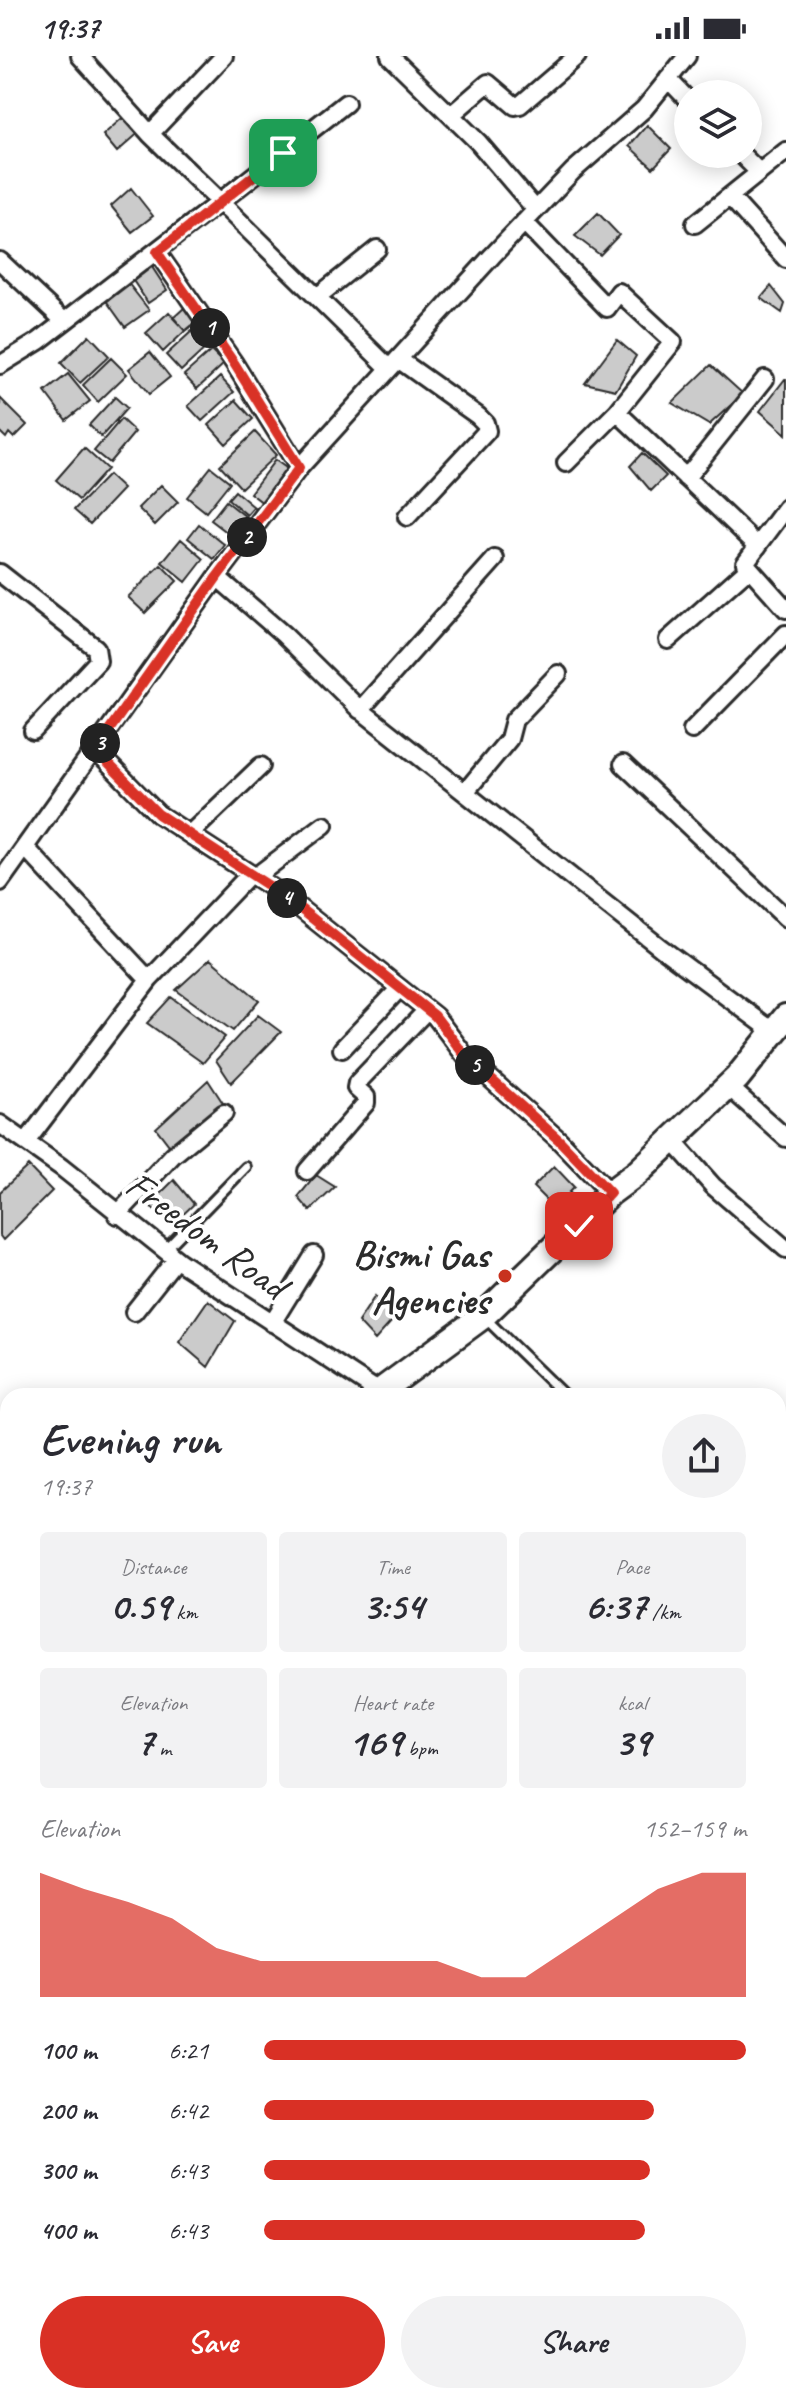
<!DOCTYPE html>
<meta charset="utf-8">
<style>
body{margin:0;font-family:Caveat,sans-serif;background:#f2f2f3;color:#2b2b33;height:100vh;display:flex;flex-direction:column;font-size:30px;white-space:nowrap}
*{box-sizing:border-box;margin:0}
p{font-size:26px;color:#7c7c81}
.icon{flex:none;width:44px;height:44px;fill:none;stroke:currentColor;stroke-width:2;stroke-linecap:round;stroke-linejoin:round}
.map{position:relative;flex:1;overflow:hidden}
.sheet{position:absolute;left:0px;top:1332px;width:786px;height:1016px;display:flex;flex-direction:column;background:#fff;border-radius:24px 24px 0 0;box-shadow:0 4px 20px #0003}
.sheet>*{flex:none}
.controls{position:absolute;left:674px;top:24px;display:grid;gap:16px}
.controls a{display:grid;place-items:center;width:88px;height:88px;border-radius:50%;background:#fff;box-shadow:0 4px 20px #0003;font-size:40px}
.pin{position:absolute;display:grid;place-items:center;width:68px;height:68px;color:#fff;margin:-34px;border-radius:16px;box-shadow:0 4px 12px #0006}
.km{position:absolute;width:40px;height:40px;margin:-20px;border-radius:50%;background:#222;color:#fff;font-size:22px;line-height:40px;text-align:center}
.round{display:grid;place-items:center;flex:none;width:84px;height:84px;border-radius:42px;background:#f2f2f3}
.summary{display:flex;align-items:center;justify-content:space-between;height:136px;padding:0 40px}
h1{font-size:44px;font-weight:800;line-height:60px}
.stats{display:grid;grid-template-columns:repeat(3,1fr);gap:12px;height:136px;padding:8px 40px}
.stats div{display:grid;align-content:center;border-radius:8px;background:#f2f2f3;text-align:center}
.stats b{font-size:40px;font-weight:800}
.stats small{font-size:22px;font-weight:400}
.stats p{font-size:22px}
.chart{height:224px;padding:16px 40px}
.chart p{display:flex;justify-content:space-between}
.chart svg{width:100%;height:144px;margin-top:8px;fill:#d93025;opacity:.7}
.primary-button{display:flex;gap:16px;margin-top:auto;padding:16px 40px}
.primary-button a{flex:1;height:92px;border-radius:48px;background:#d93025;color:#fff;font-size:32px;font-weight:800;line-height:92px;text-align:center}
.primary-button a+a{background:#f2f2f3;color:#2b2b33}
ul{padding:0 40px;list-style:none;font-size:26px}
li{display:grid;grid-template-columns:128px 96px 1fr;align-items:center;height:60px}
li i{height:20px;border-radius:10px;background:#d93025}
.status{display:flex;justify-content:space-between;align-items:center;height:56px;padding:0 40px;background:#fff;direction:ltr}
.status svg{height:22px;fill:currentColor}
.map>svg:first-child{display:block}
.building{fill:#cbcbcb;stroke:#2b2b2b;stroke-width:2}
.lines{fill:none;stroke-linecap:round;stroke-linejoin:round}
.lane-casing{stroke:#2b2b2b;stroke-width:14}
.street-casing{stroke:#2b2b2b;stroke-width:22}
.secondary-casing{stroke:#2b2b2b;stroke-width:30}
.primary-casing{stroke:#2b2b2b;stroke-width:32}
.lane{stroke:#fff;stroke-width:8}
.street{stroke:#fff;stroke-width:16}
.secondary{stroke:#fff;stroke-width:24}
.primary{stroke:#fff;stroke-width:26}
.rail-casing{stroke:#2b2b2b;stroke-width:8}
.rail{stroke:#fff;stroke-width:5;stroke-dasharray:15;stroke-linecap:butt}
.route-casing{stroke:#fff;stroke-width:16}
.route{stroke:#d93025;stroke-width:10}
.poi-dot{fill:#c8321e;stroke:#fff;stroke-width:3}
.labels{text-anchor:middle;stroke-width:8;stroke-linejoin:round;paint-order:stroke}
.street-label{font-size:40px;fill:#2b2b2b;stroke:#fff}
.poi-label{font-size:40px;font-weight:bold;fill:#2b2b2b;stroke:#fff;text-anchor:end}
</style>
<div class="status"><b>19:37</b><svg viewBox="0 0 49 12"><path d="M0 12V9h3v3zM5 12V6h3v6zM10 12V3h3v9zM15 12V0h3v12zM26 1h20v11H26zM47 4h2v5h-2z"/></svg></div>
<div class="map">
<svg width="786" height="2348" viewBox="0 0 786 2348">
<rect width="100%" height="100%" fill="#fff"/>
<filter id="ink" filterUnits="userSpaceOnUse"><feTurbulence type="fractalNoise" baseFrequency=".0125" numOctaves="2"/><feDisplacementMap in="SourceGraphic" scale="16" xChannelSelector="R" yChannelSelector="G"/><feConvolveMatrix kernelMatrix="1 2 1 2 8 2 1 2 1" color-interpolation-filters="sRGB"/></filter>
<g filter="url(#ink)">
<!-- building -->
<path class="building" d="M 128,57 L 142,74 L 117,96 L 103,79 Z
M 647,69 L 671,93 L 653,112 L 629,90 Z
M 131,132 L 153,160 L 132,176 L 111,150 Z
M 598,157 L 619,179 L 600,199 L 575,180 Z
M 150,208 L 167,234 L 148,247 L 130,220 Z
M 128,227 L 149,254 L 125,271 L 105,243 Z
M 771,230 L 785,248 L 782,257 L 761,242 Z
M 184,252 L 196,266 L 185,275 L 173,262 Z
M 169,256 L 185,275 L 163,296 L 146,277 Z
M 192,275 L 207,291 L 181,315 L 166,299 Z
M 89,279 L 109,300 L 80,327 L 61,307 Z
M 617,284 L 636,300 L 616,334 L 585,327 Z
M 211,295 L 224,308 L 197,333 L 184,319 Z
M 150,296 L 170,321 L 149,338 L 129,313 Z
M 111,302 L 127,318 L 98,346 L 83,329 Z
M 711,309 L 743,338 L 709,369 L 672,347 Z
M 68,318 L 90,345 L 66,364 L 45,336 Z
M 220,321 L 234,336 L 202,365 L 188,350 Z
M 785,323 L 786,323 L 786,378 L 760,355 Z
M 115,341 L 127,352 L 101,381 L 89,369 Z
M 0,342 L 27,369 L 14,382 L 9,377 L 6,382 L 0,376 Z
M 236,344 L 253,363 L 226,388 L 209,369 Z
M 121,363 L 135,376 L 109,407 L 94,395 Z
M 255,376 L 276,399 L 241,432 L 220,409 Z
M 84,392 L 107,413 L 79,444 L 56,424 Z
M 642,397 L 666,420 L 651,435 L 630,410 Z
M 275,404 L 289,414 L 263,447 L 250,437 Z
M 211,411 L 230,426 L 206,456 L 187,441 Z
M 108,419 L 123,433 L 90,468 L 74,454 Z
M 161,429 L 178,446 L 155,469 L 138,452 Z
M 235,435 L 254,451 L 247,459 L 228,443 Z
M 226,445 L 246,461 L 232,480 L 211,464 Z
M 199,468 L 225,489 L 214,503 L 188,482 Z
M 181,483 L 204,503 L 186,526 L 162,506 Z
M 161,509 L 177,525 L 145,557 L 128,541 Z
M 210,903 L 259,944 L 233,975 L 176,934 Z
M 171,941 L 225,981 L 203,1007 L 147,967 Z
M 258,959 L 281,976 L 231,1027 L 216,1004 Z
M 208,1024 L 223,1047 L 172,1093 L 156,1072 Z
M 28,1110 L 52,1135 L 3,1184 L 0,1180 L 0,1136 Z
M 554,1110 L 574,1131 L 569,1136 L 575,1142 L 566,1150 L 561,1145 L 554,1152 L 533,1131 Z
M 316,1119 L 335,1131 L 310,1155 L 298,1141 Z
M 174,1124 L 194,1148 L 172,1169 L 149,1149 Z
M 375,1240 L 393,1264 L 375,1284 L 358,1266 Z
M 208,1244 L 235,1265 L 208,1311 L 179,1286 Z
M 8,1465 L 8,1495 L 0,1501 L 0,1472 Z
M 786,2110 L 786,2148 L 778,2155 L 778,2116 Z
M 0,2200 L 8,2203 L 8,2231 L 0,2229 Z
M 695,2340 L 715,2340 L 718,2343 L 712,2348 L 685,2348 Z"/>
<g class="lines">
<!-- lane casing -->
<g class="lane-casing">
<path id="lane" d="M 169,1198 L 171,1188 L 246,1111
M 486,1263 L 565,1340
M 778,1747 L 786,1757
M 778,1781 L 786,1775
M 778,2193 L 786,2186
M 602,2348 L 610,2340"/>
</g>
<!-- street casing -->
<g class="street-casing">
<path id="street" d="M 80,0 L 150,78
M 390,0 L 478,86 L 536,154
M 668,23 L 688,44
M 346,47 L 220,146 L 389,312
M 451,59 L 488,27 L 515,50 L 520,49 L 577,0
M 741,98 L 758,115
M 730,141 L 786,203
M 524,166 L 607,252 L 619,236 L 673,286 L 617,356 L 758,490
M 695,168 L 786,95
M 0,205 L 64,265
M 317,241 L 377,193
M 398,303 L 478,360 L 485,367 L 487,375 L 407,461
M 0,309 L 39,285 L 220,146 L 150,78 L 224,0
M 566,407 L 617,356
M 299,412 L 492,200 L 573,115 L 644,53 L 687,0
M 686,422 L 765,323
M 786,452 L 745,507 L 786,553
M 0,517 L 96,592 L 98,605 L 33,675
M 217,521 L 284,579 L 358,652 L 661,892 L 774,976
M 668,584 L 749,512
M 360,654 L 495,503
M 692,674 L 786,578
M 95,694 L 158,758 L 283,839 L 435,960 L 466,1001 L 559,1084 L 610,1137
M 623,708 L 786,862
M 466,735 L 509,683 L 514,664 L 558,618
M 191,777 L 261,710
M 25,791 L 149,924
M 255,821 L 324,769
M 0,826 L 217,521 L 299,412 L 234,307 L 157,196
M 342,993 L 400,932
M 728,1030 L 786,1082
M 0,1068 L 61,1111 L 180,1206 L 379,1336
M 672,1084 L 713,1130 L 786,1193
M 26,1086 L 149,924 L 250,818
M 307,1115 L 366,1047 L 366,1041 L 356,1032 L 357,1027 L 427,954
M 117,1159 L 173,1099 L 224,1057
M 134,1256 L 176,1203
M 272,1267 L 314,1199
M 0,1394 L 8,1403
M 0,1586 L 8,1594
M 778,1588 L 786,1579
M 778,1641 L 786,1650
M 0,1820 L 8,1824
M 389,2340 L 410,2348"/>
</g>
<!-- secondary casing -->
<g class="secondary-casing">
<path id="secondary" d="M 374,1340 L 483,1260 L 610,1137 L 637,1117 L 737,1022 L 786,961
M 0,1738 L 8,1731"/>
</g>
<!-- primary casing -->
<g class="primary-casing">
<path id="primary" d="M 0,2241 L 8,2243
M 0,2264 L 8,2266
M 188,2340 L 208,2348
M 288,2340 L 308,2348
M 260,2348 L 262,2340"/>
</g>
<!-- lane -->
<use href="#lane" class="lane"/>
<!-- street -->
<use href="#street" class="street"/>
<!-- secondary -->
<use href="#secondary" class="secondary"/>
<!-- primary -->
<use href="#primary" class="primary"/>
<!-- rail casing -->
<g class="rail-casing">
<path id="rail" d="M 0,2257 L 8,2259
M 223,2340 L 242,2348
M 263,2340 L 286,2348"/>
</g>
<!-- rail -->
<use href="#rail" class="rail"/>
</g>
</g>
<g class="lines" filter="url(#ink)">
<!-- route casing -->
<g class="route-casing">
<path id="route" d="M 283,97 L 157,196 L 234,307 L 299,412 L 217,521 L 95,694 L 158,758 L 283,839 L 435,960 L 466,1001 L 559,1084 L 610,1137 L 579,1170"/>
</g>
<!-- route -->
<use href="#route" class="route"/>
</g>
<!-- markers -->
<circle class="poi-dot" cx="505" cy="1220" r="8"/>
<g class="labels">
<!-- street labels -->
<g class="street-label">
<text transform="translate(207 1178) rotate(36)" y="14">Freedom Road</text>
</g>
<!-- poi labels -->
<g class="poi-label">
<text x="489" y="1211">Bismi Gas<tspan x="489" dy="46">Agencies</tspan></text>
</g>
</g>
</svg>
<div class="controls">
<a><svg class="icon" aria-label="layers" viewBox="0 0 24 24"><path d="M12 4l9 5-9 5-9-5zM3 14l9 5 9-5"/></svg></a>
</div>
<div class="pin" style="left:283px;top:97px;background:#1e9e55"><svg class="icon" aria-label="arrive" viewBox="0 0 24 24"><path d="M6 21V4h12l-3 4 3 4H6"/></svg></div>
<div class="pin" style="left:579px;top:1170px;background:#d93025"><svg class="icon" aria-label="check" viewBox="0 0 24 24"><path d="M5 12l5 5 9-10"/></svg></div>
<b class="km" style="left:210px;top:272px">1</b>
<b class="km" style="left:247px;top:481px">2</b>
<b class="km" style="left:100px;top:687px">3</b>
<b class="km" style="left:287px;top:842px">4</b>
<b class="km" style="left:475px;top:1009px">5</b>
<section class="sheet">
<div class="summary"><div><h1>Evening run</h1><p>19:37</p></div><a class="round"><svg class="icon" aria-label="share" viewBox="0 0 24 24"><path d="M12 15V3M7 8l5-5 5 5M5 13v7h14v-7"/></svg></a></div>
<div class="stats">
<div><p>Distance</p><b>0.59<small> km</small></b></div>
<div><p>Time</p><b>3:54</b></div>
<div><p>Pace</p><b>6:37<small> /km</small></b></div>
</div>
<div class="stats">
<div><p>Elevation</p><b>7<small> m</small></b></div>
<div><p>Heart rate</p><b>169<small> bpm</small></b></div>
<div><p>kcal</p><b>39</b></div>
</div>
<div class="chart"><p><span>Elevation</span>152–159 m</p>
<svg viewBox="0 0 160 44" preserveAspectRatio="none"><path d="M0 44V6L10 11L20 15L30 20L40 29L50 33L60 33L70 33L80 33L90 33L100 38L110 38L120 29L130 20L140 11L150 6L160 6V44z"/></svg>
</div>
<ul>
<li><b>100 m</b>6:21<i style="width:100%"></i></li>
<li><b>200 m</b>6:42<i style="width:81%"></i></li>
<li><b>300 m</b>6:43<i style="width:80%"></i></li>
<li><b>400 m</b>6:43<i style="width:79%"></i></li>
</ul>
<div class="primary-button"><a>Save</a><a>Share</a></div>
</section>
</div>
